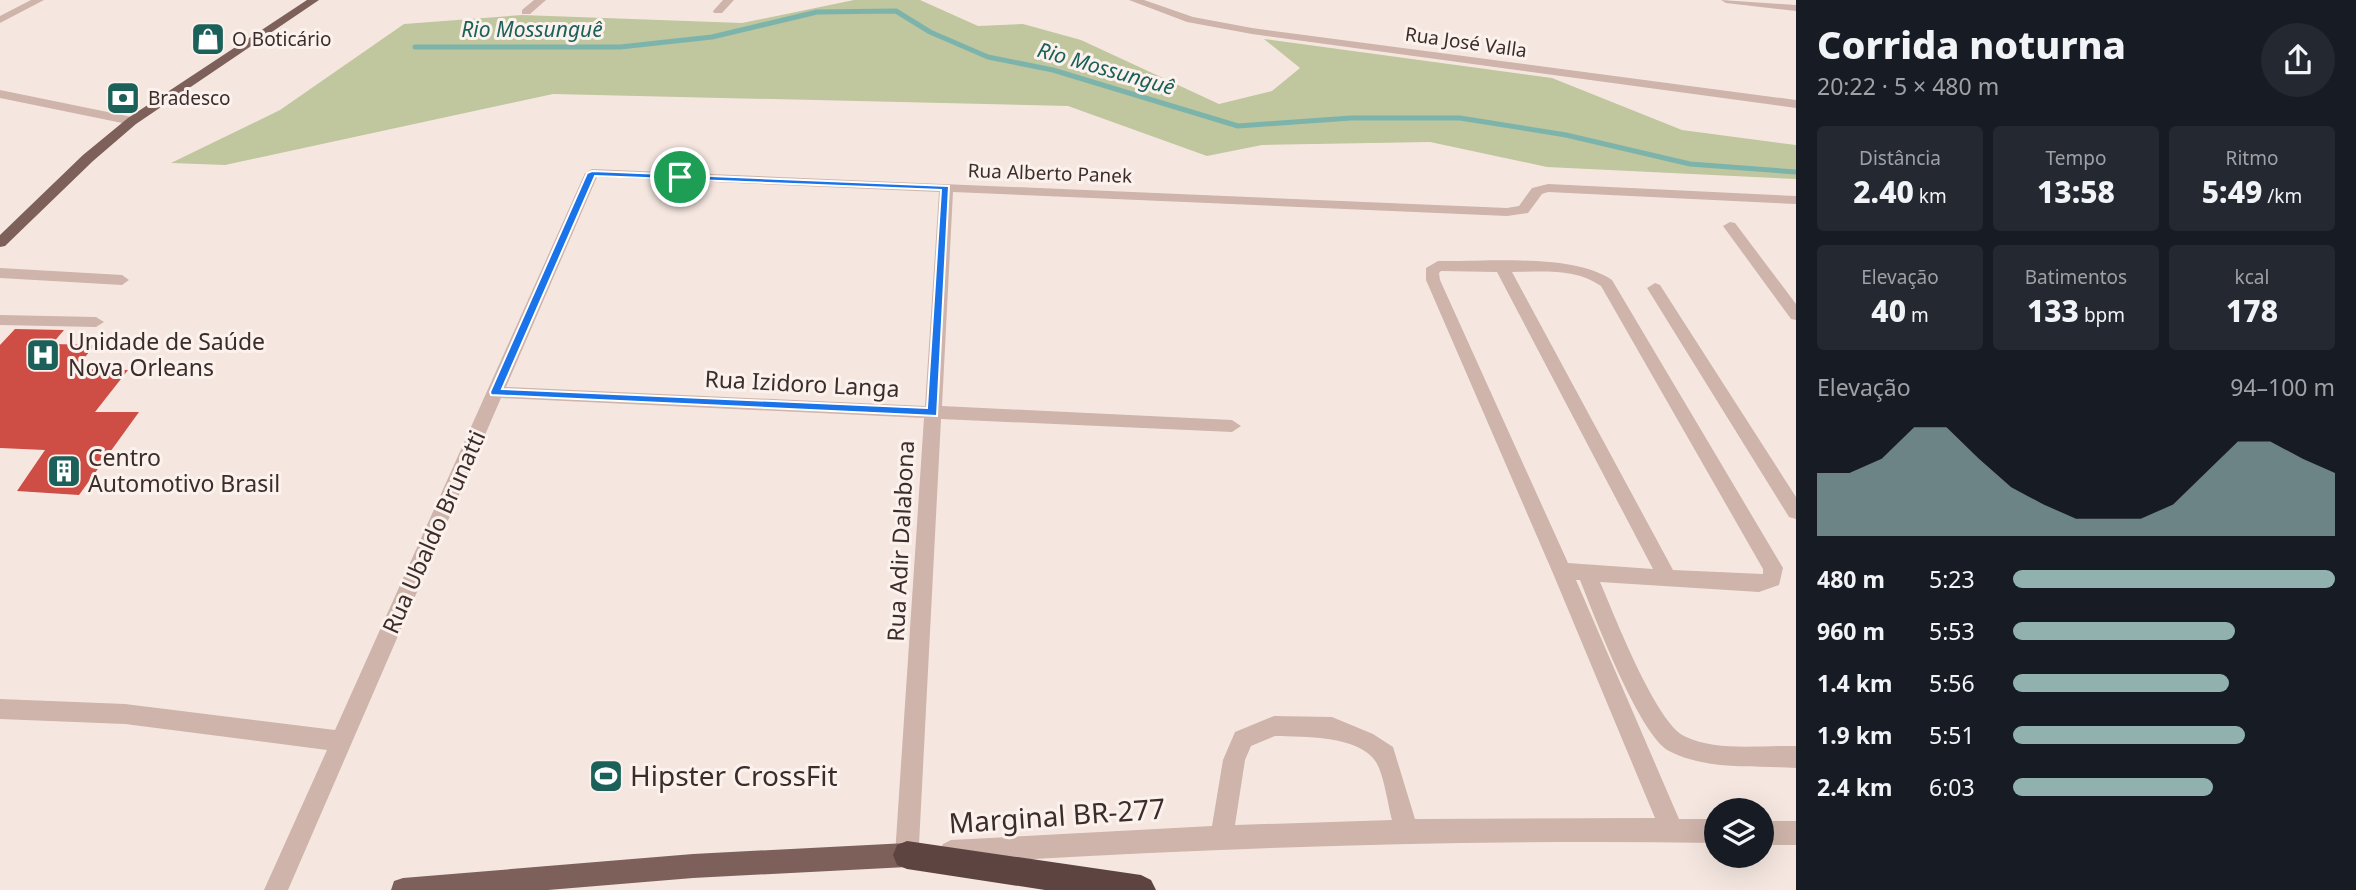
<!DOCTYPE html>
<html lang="pt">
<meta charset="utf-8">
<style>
body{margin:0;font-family:"Noto Sans",sans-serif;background:#242831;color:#f1f3f6;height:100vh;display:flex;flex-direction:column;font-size:26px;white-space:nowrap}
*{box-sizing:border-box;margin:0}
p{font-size:23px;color:#9ea1a6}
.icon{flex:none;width:38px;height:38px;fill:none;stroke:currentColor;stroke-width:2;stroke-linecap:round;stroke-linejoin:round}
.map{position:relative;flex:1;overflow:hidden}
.details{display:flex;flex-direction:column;background:#171b24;width:560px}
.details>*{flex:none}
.fabs{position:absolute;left:1704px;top:798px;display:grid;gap:14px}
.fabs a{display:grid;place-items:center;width:70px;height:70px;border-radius:50%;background:#171b24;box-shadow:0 7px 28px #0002;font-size:35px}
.pin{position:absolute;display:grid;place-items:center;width:60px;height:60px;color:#fff;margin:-30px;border:4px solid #fff;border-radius:50%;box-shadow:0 2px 7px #0007}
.round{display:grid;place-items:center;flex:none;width:74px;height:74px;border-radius:37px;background:#242831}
.headline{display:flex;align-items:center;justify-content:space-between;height:119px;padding:0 21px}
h1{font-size:38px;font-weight:800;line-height:52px}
.metrics{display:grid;grid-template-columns:repeat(3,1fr);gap:10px;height:119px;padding:7px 21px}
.metrics div{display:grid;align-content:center;border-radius:7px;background:#242831;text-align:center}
.metrics b{font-size:30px;font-weight:800}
.metrics small{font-size:19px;font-weight:400}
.metrics p{font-size:19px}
.chart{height:196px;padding:14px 21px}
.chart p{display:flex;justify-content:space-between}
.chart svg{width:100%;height:126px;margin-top:7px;fill:#91b1af;opacity:.7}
ul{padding:0 21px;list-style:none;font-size:23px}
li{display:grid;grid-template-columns:112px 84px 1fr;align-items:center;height:52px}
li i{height:18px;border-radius:9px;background:#91b1af}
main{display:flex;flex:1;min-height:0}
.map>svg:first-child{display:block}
.green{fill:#c0c69e}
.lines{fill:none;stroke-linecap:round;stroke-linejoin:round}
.stream{stroke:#7cb4ac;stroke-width:5}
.building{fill:#ce4d44}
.minor{fill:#ceb4aa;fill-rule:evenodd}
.major{fill:#7e605a;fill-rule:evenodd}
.highway{fill:#5d4441;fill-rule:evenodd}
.route{fill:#1a73e8;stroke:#fff;stroke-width:2;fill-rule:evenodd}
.labels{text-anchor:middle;stroke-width:6;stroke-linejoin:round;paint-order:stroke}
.far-poi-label{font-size:19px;fill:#3c2c2a;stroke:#fcf2ed;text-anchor:start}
.far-street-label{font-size:19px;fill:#3c2c2a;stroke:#fcf2ed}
.far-water-label{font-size:21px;font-style:italic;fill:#1c6159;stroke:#fcf2ed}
.poi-label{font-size:23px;fill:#3c2c2a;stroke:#fcf2ed;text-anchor:start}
.street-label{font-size:23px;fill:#3c2c2a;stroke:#fcf2ed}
.near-poi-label{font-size:28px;fill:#3c2c2a;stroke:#fcf2ed;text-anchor:start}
.near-street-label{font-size:28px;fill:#3c2c2a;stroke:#fcf2ed}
</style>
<main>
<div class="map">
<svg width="1796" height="890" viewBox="0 0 1796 890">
<rect width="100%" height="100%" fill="#f5e7e0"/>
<!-- green -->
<path class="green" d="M 854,0 L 920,0 L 978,26 L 1023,24 L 1081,40 L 1219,104 L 1272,91 L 1300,68 L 1264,39 L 1552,78 L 1682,130 L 1796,145 L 1796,179 L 1547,167 L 1430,142 L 1262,145 L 1207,156 L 1068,106 L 553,94 L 225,165 L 171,163 L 280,110 L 404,24 L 522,15 L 742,23 Z"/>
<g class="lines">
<!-- stream -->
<path class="stream" d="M 415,47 L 620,47 L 712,37 L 817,12 L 896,11 L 930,32 L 988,57 L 1053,70 L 1238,126 L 1351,118 L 1460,118 L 1566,135 L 1690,164 L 1796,172"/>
</g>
<!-- building -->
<path class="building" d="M 15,329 L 64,330 L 52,344 L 95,345 L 75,369 L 128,370 L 95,412 L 139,412 L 79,495 L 17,491 L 45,450 L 0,448 L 0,345 Z"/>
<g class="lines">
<!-- minor -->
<path class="minor" d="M 31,0 L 44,0 L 0,23 L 0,16 Z
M 534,0 L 546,0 L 530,14 L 522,14 L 522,10 Z
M 723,0 L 734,0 L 722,13 L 714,13 L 713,11 Z
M 1129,0 L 1144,0 L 1193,17 L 1252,28 L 1796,100 L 1796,108 L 1252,34 L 1187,22 Z
M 1721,0 L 1796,5 L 1796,11 L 1726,3 Z
M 0,90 L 132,117 L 138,121 L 132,125 L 0,98 Z
M 592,169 L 1507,208 L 1519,206 L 1532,188 L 1548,184 L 1796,196 L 1796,204 L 1548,192 L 1542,194 L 1528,213 L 1507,216 L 953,192 L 942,406 L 1232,420 L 1241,426 L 1232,432 L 941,419 L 919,845 L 924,847 L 928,855 L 924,863 L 916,867 L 899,863 L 895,855 L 924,418 L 501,398 L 288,890 L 264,890 L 327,750 L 125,724 L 0,719 L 0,699 L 125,704 L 335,730 L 585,173 ZM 597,177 L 939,192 L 925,406 L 506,387 Z
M 1730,222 L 1735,223 L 1796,304 L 1796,320 L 1791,319 L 1723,226 Z
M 1438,261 C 1488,262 1572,253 1612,280 L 1783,568 L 1779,585 L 1759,592 L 1600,582 C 1614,614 1655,721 1684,736 C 1716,752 1762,745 1796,746 L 1796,768 C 1754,765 1708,771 1669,751 C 1639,735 1594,615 1580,580 L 1576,580 L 1679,819 L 1717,819 L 1717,843 C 1461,839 1206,848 951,864 L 943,860 L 939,852 L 943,844 L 951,840 L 1212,826 L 1223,760 L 1235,732 L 1274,716 L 1332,717 L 1373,734 L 1393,747 L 1415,819 L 1655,818 L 1552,571 L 1426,280 L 1426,268 ZM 1441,271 L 1497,272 L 1653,569 L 1568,563 L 1440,280 L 1439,273 ZM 1512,272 C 1544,272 1574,268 1601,286 L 1763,569 L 1763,574 L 1673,570 ZM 1275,736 C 1303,737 1359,735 1376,762 C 1384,775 1388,805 1392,820 L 1235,825 L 1245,760 L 1251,746 Z
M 0,268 L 122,275 L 129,280 L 122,285 L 0,278 Z
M 1655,283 L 1660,285 L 1796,497 L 1796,519 L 1789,517 L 1647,288 Z
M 0,315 L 96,317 L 104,322 L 96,327 L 0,325 Z
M 1762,821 L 1796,821 L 1796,845 L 1762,845 Z"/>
<!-- major -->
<path class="major" d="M 307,0 L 319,0 L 136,124 L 93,161 L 5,246 L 0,247 L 0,235 L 83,155 L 128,118 Z
M 907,843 L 915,847 L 919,855 L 915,863 L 907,867 L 693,878 L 548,890 L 391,890 L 394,881 L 403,878 L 693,854 Z"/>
<!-- highway -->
<path class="highway" d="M 907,841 L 1141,875 L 1151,880 L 1156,890 L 1045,890 L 907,869 L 897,865 L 893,855 L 897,845 Z"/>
</g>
<!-- route -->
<path class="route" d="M 592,171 L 949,186 L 937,416 L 491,395 L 490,392 L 587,173 ZM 595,176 L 941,190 L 927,408 L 502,389 Z"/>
<!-- icons -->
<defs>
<g id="shop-square" transform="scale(1.75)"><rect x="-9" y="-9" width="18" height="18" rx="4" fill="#1c6159" stroke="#fcf2ed"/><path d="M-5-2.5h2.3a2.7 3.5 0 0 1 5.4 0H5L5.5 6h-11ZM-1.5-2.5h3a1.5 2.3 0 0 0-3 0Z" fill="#fff"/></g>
<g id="bank-square" transform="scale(1.75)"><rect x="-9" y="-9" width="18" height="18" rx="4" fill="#1c6159" stroke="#fcf2ed"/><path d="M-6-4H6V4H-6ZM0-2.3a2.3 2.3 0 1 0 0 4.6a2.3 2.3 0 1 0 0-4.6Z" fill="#fff"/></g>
<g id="hospital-square" transform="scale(1.75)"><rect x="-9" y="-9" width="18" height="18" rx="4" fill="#1c6159" stroke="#fcf2ed"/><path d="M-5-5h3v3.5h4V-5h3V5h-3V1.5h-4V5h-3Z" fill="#fff"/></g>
<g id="building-square" transform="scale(1.75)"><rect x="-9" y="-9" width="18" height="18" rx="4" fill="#1c6159" stroke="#fcf2ed"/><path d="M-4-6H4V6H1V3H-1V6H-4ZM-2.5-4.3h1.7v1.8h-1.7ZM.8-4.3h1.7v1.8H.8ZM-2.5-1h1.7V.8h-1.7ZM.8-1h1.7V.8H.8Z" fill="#fff"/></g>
<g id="stadium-square" transform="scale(1.75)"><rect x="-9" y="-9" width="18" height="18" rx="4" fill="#1c6159" stroke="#fcf2ed"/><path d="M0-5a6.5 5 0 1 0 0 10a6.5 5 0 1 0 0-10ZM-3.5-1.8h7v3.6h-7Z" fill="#fff"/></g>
</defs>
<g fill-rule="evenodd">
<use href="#shop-square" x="208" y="39"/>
<use href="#bank-square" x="123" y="98"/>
<use href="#hospital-square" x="43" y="355"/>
<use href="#building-square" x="64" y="471"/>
<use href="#stadium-square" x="606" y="776"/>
</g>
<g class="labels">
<!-- far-poi labels -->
<g class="far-poi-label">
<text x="232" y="46">O Boticário</text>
<text x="148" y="105">Bradesco</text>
</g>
<!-- far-street labels -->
<g class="far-street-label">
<text transform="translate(1466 42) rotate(8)" y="7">Rua José Valla</text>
<text transform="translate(1050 173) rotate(2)" y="7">Rua Alberto Panek</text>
</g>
<!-- far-water labels -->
<g class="far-water-label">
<text x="532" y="37">Rio Mossunguê</text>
<text transform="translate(1106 69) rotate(16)" y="7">Rio Mossunguê</text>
</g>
<!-- poi labels -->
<g class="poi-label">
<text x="68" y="350">Unidade de Saúde<tspan x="68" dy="26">Nova Orleans</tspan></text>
<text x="88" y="466">Centro<tspan x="88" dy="26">Automotivo Brasil</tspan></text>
</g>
<!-- street labels -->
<g class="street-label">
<text transform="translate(802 384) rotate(3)" y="8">Rua Izidoro Langa</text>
<text transform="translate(434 532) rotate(-66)" y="8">Rua Ubaldo Brunatti</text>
<text transform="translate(901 541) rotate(-87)" y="8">Rua Adir Dalabona</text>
</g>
<!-- near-poi labels -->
<g class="near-poi-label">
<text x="630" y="786">Hipster CrossFit</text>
</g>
<!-- near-street labels -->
<g class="near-street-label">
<text transform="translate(1057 816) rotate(-4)" y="10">Marginal BR-277</text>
</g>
</g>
</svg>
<div class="fabs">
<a><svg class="icon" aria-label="layers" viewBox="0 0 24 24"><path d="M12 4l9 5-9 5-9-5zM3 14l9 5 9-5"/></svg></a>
</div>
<div class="pin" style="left:680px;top:177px;background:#1e9e55"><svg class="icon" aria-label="arrive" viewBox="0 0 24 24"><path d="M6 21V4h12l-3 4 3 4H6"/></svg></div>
</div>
<section class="details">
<div class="headline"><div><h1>Corrida noturna</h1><p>20:22 · 5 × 480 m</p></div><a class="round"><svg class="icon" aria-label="share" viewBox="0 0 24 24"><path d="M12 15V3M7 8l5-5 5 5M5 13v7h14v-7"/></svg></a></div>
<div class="metrics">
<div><p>Distância</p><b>2.40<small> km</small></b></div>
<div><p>Tempo</p><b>13:58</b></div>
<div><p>Ritmo</p><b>5:49<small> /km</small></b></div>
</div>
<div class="metrics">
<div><p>Elevação</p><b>40<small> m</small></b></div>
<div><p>Batimentos</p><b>133<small> bpm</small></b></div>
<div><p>kcal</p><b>178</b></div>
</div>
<div class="chart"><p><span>Elevação</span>94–100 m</p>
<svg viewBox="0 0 160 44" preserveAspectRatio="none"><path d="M0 44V22L10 22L20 17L30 6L40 6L50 17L60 27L70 33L80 38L90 38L100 38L110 33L120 22L130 11L140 11L150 17L160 22V44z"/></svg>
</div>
<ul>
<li><b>480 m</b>5:23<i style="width:100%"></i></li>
<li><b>960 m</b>5:53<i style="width:69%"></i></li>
<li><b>1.4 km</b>5:56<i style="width:67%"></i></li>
<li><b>1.9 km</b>5:51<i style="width:72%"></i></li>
<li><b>2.4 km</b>6:03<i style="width:62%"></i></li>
</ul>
</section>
</main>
